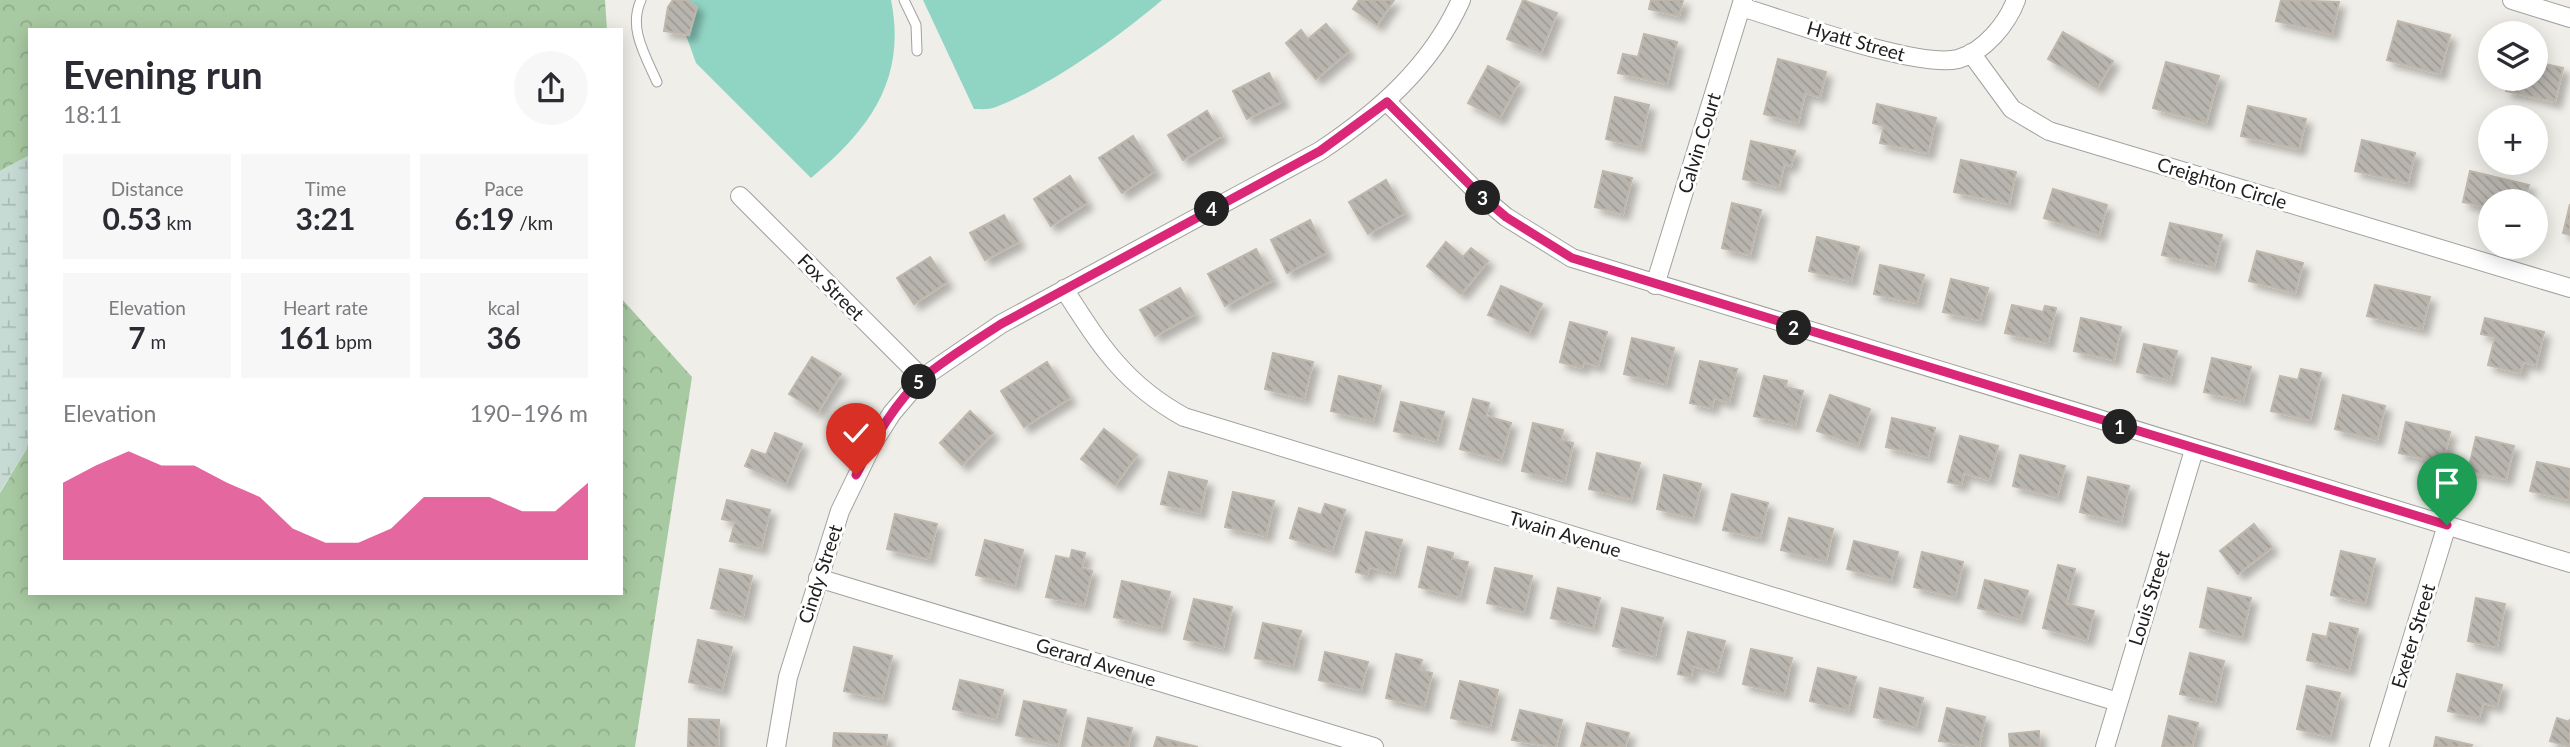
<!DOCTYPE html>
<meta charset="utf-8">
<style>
body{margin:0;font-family:Lato,sans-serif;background:#f7f7f7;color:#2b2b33;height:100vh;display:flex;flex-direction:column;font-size:26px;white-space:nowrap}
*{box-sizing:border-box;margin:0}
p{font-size:23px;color:#7c7c81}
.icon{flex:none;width:38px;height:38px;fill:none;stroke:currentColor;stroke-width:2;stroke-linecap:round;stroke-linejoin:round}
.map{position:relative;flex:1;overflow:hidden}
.side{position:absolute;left:28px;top:28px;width:595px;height:567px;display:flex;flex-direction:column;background:#fff;border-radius:0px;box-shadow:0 4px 18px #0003}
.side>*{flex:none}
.controls{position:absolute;left:2478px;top:21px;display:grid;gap:14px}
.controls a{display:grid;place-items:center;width:70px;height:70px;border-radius:50%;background:#fff;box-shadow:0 4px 18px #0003;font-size:35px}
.pin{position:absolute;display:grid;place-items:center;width:60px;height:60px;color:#fff;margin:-72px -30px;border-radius:50% 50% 50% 0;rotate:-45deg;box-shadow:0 0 7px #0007}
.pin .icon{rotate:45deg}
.km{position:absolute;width:35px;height:35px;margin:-18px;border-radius:50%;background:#222;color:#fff;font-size:19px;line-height:35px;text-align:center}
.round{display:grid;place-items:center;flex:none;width:74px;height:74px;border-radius:37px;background:#f7f7f7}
.head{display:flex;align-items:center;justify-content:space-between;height:119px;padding:0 35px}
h1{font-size:38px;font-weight:700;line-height:52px}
.stats{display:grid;grid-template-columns:repeat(3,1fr);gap:10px;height:119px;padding:7px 35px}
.stats div{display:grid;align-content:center;border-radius:0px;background:#f7f7f7;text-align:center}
.stats b{font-size:30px;font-weight:700}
.stats small{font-size:19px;font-weight:400}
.stats p{font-size:19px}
.chart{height:196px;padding:14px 35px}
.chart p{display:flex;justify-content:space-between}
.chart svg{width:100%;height:126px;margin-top:7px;fill:#db2777;opacity:.7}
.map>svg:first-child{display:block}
.forest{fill:url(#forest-crowns)}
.wetland{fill:url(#wetland-marsh)}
.pitch{fill:#90d4c4}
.building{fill:url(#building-back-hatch);stroke:#bfb7ac;stroke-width:2;filter:url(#shadow)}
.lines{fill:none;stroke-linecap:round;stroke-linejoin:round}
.lane-casing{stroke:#a1a1a1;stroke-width:11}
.street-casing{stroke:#a1a1a1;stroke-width:20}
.lane{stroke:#fff;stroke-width:9}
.street{stroke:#fff;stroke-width:18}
.route-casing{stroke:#fff;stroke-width:14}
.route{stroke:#db2777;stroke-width:9}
.labels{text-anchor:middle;stroke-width:6;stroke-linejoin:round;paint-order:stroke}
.street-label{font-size:19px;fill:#202020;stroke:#fff}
</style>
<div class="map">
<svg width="2570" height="747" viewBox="0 0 2570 747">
<defs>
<pattern id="forest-crowns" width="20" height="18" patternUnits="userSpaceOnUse" patternTransform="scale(1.75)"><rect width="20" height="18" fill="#a8caa2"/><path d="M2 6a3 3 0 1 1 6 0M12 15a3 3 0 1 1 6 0" fill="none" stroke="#90ad8b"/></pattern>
<pattern id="wetland-marsh" width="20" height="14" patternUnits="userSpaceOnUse" patternTransform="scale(1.75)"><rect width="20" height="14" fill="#c7dbd5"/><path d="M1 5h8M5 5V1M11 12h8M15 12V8" fill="none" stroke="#abbcb7"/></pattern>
<pattern id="building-back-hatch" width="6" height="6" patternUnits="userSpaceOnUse" patternTransform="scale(1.75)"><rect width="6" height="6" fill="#b8b4ae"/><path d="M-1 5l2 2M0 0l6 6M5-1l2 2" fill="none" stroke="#9e9a95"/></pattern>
<filter id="shadow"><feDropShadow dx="6" dy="6" stdDeviation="3.5" flood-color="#0004"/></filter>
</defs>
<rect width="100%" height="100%" fill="#efeee8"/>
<!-- forest -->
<path class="forest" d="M 0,0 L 605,0 L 607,30 L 30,30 L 30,155 L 0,171 Z
M 621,298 L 692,377 L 635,747 L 0,747 L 0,493 L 26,450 L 30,434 L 30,593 L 621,593 Z"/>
<!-- wetland -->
<path class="wetland" d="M 30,155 L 30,434 L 26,450 L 0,492 L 0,171 Z"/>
<!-- pitch -->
<path class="pitch" d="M 687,0 L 891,0 C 907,80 869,130 811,178 L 696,63 L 686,35 L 689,35 L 697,7 Z
M 923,0 L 1162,0 C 1119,37 1048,87 996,107 C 989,110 981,109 974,109 Z"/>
<!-- building -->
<path class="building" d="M 673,0 L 687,0 L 697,7 L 689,35 L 664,31 L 668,7 Z
M 1359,0 L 1394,0 L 1377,25 L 1353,9 Z
M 1523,0 L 1557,13 L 1541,53 L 1507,39 Z
M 1651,0 L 1683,0 L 1679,16 L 1649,9 Z
M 2281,0 L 2339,2 L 2332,34 L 2276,21 Z
M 2398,21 L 2450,35 L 2440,74 L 2387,60 Z
M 1326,24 L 1349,51 L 1316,79 L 1286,43 L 1301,30 L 1308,39 Z
M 2063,32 L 2113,61 L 2097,88 L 2048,59 Z
M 1644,34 L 1677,42 L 1667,84 L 1618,73 L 1623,54 L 1638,57 Z
M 1778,59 L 1826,72 L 1820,97 L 1805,93 L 1798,123 L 1764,114 Z
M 2166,62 L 2219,76 L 2206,123 L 2153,108 Z
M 2536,62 L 2563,68 L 2555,102 L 2506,91 L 2509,79 L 2536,79 Z
M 1488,66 L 1519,82 L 1499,119 L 1468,103 Z
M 1269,73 L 1283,101 L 1247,119 L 1233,91 Z
M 1615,97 L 1649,105 L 1640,147 L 1606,139 Z
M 1877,104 L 1936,118 L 1928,153 L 1880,143 L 1884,126 L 1873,123 Z
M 2248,106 L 2306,119 L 2299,149 L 2241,136 Z
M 1207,111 L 1222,136 L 1183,160 L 1168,135 Z
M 1133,136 L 1155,171 L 1122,193 L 1099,158 Z
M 2362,140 L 2415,153 L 2408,183 L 2355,171 Z
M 1751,141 L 1795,151 L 1791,166 L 1784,164 L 1779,187 L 1743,179 Z
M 1961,160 L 2016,172 L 2009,204 L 1954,192 Z
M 1603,171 L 1632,178 L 1623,214 L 1595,207 Z
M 2470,171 L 2529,185 L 2525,201 L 2490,201 L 2490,208 L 2463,202 Z
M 1070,176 L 1087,203 L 1051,226 L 1034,199 Z
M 1386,180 L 1405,213 L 1368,234 L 1349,202 Z
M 2053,189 L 2107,205 L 2099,235 L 2044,218 Z
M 1732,203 L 1761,210 L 1750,255 L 1722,248 Z
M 2570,204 L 2570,235 L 2563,233 Z
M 1004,215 L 1019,242 L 985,260 L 970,233 Z
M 1310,220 L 1326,253 L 1287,273 L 1271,240 Z
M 2170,223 L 2222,235 L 2214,267 L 2162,255 Z
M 1817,237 L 1859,247 L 1851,281 L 1809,271 Z
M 1446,242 L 1463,257 L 1471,248 L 1488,261 L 1461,294 L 1427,266 Z
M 1256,249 L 1273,280 L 1225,306 L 1208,274 Z
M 2257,251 L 2303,263 L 2295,293 L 2249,281 Z
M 930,257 L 947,282 L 914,304 L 897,278 Z
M 1880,265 L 1924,275 L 1917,303 L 1874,294 Z
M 1951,279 L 1988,288 L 1980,320 L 1943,312 Z
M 2375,285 L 2430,297 L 2422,329 L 2367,316 Z
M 1501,286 L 1542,304 L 1529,333 L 1488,315 Z
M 1180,288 L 1195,314 L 1155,336 L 1140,310 Z
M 2012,305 L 2043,312 L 2045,306 L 2056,308 L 2048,343 L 2005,333 Z
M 2081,318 L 2121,327 L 2114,360 L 2074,351 Z
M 2485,318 L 2544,332 L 2536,365 L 2523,362 L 2520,373 L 2488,365 L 2495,337 L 2481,334 Z
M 1570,322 L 1607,332 L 1598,366 L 1584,362 L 1582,368 L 1560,362 Z
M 1632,338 L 1674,348 L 1666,384 L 1624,374 Z
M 2144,344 L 2177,351 L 2170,380 L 2137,372 Z
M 1273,353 L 1313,362 L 1304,399 L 1265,389 Z
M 812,357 L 841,374 L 818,412 L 789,394 Z
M 2212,358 L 2251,367 L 2243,401 L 2204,392 Z
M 1700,361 L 1737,369 L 1729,402 L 1714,398 L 1712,408 L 1690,403 Z
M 1047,362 L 1070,398 L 1024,427 L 1001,391 Z
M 2301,369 L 2321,373 L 2310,420 L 2271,411 L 2280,376 L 2298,380 Z
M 1339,376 L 1381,386 L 1373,421 L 1331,411 Z
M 1764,376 L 1787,381 L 1785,387 L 1803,391 L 1795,425 L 1754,416 Z
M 1830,395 L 1870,409 L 1858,445 L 1817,431 Z
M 2343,395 L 2385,406 L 2377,440 L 2335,429 Z
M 1473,399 L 1489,403 L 1486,416 L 1511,423 L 1501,460 L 1460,449 Z
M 1401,402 L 1444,412 L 1437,441 L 1394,431 Z
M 970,411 L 993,433 L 962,465 L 940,443 Z
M 1892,418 L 1935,428 L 1928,457 L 1886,447 Z
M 2406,422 L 2450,432 L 2443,463 L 2399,453 Z
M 1533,423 L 1563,430 L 1561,440 L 1573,443 L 1565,481 L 1522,471 Z
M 1104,429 L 1137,455 L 1115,485 L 1081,459 Z
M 775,433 L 802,444 L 786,484 L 745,466 L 752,450 L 766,455 Z
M 1960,436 L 1998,446 L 1989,480 L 1964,473 L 1961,485 L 1948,482 Z
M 2476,437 L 2514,446 L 2506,479 L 2468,471 Z
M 1597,453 L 1640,463 L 1631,499 L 1589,489 Z
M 2020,455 L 2065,466 L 2057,497 L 2013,486 Z
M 2537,462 L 2570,469 L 2570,500 L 2530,491 Z
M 1169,472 L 1207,481 L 1200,513 L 1161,504 Z
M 1664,475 L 1701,484 L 1693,518 L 1657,509 Z
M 2088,477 L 2129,486 L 2121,522 L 2080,512 Z
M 1233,492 L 1274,501 L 1266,536 L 1225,527 Z
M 1732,494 L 1768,503 L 1760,538 L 1723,530 Z
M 727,500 L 770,510 L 761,548 L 730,541 L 735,522 L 722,519 Z
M 1325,504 L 1345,510 L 1332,551 L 1290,538 L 1299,508 L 1321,515 Z
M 895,514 L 937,524 L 929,559 L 887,549 Z
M 1789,518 L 1833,529 L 1826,561 L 1781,550 Z
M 2254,524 L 2272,547 L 2238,574 L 2220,551 Z
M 1366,532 L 1402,540 L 1394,573 L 1369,567 L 1367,575 L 1356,572 Z
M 985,540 L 1023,550 L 1015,585 L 976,575 Z
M 1854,541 L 1898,552 L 1891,580 L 1847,569 Z
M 1428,547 L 1453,553 L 1452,559 L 1468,562 L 1460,597 L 1419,587 Z
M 1072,550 L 1085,553 L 1082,568 L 1092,571 L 1084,605 L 1046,597 L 1056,556 L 1070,559 Z
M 2341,551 L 2375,559 L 2365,603 L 2331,595 Z
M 1922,552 L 1963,562 L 1955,597 L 1914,587 Z
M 2058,565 L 2075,569 L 2066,604 L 2094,611 L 2087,640 L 2043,628 Z
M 1495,568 L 1532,576 L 1524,612 L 1487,603 Z
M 720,569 L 752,576 L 743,616 L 711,608 Z
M 1985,580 L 2028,591 L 2020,619 L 1978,608 Z
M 1122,581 L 1170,592 L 1161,628 L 1114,617 Z
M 1558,588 L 1600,598 L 1593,628 L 1551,618 Z
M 2208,588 L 2251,598 L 2242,637 L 2200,627 Z
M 2476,598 L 2505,604 L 2497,647 L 2468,641 Z
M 1194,599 L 1232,607 L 1223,648 L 1184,639 Z
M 1622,608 L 1663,618 L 1655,656 L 1613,646 Z
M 1263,623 L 1301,631 L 1293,666 L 1255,658 Z
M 2330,623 L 2358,629 L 2349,670 L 2307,660 L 2313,634 L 2327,637 Z
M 1688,632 L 1725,641 L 1717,672 L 1693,666 L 1691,677 L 1678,674 Z
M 698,640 L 732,647 L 722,690 L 689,682 Z
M 854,647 L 892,656 L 882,699 L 844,691 Z
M 1751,649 L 1792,658 L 1784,694 L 1743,684 Z
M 1325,652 L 1368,662 L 1361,690 L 1319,680 Z
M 2190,653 L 2224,661 L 2215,702 L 2180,694 Z
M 1396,654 L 1422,660 L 1419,670 L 1432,673 L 1424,707 L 1386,698 Z
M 1818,668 L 1856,677 L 1848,710 L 1810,701 Z
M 2457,674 L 2502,685 L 2497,706 L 2483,703 L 2479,718 L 2448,711 Z
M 960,680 L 1003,690 L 996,719 L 953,709 Z
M 1460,681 L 1498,690 L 1490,727 L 1451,718 Z
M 2307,686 L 2340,693 L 2330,737 L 2297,729 Z
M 1880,688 L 1923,698 L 1916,727 L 1874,717 Z
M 1024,701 L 1066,710 L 1058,745 L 1016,735 Z
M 1947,708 L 1985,717 L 1979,747 L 1939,741 Z
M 1520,710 L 1562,720 L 1556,747 L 1512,740 Z
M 2169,716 L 2198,723 L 2192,747 L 2162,747 Z
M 1088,718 L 1132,728 L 1128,747 L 1082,747 Z
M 2557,718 L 2569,722 L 2570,719 L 2570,747 L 2550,741 Z
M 689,719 L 719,720 L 718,747 L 688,747 Z
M 1587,723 L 1629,733 L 1625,747 L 1581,747 Z
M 2039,731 L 2040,747 L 2010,747 L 2009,734 Z
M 834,733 L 887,735 L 886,746 L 833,747 Z
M 1157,737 L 1198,747 L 1154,747 Z
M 2436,737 L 2472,745 L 2471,747 L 2434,747 Z"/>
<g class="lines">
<!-- lane casing -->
<g class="lane-casing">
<path id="lane" d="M 641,0 C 628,28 645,55 657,82
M 904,0 L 916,25 L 917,51"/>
</g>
<!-- street casing -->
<g class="street-casing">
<path id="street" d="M 2512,0 L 2570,18
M 1741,7 C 1786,20 1917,69 1958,59 C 1984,52 2007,24 2016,0
M 1971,53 L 2012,109 L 2049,131 L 2570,288
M 1387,102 L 1480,195 L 1506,217 L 1572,258 L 2570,563
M 740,196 L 922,378
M 1655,285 L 1743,0
M 1064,289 C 1100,345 1124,384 1184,417 L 2118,702
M 818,578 L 1374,747
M 776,747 L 788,677 L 840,511 L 873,443 L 892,413 L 922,378 L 1001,324 L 1320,151 C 1380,111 1431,66 1461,0
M 2105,747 L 2194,450
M 2379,747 L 2447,525"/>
</g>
<!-- lane -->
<use href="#lane" class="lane"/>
<!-- street -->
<use href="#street" class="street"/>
</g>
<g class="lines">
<!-- route casing -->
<g class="route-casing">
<path id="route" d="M 856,475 C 874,441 894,402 924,377 C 948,357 975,341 1001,324 L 1320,151 L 1387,102 L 1480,195 L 1506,217 L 1572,258 L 2447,525"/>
</g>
<!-- route -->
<use href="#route" class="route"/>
</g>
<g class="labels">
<!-- street labels -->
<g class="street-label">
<text transform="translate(1856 41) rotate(16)" y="7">Hyatt Street</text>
<text transform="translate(1699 143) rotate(-73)" y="7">Calvin Court</text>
<text transform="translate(2222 183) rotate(17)" y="7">Creighton Circle</text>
<text transform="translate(831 287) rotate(45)" y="7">Fox Street</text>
<text transform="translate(1565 534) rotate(17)" y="7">Twain Avenue</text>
<text transform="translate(820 574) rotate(-72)" y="7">Cindy Street</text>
<text transform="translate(2149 598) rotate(-73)" y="7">Louis Street</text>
<text transform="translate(2413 636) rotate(-73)" y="7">Exeter Street</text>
<text transform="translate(1096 662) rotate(17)" y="7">Gerard Avenue</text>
</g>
</g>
</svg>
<div class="controls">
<a><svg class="icon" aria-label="layers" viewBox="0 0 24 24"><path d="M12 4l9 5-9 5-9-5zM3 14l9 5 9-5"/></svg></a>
<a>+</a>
<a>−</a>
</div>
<div class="pin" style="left:2447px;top:525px;background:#1e9e55"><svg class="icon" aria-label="arrive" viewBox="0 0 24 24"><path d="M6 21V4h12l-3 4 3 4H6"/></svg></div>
<div class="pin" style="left:856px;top:475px;background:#d93025"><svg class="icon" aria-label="check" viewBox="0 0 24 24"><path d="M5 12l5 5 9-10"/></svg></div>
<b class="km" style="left:2120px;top:427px">1</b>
<b class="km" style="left:1794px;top:328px">2</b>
<b class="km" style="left:1483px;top:198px">3</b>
<b class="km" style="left:1212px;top:209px">4</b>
<b class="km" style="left:919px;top:382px">5</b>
<section class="side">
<div class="head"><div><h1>Evening run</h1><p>18:11</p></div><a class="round"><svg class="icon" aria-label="share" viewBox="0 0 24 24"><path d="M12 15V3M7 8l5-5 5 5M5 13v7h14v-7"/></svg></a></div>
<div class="stats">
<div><p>Distance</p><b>0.53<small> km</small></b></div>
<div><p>Time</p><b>3:21</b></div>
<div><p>Pace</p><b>6:19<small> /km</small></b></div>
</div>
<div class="stats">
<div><p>Elevation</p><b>7<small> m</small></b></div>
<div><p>Heart rate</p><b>161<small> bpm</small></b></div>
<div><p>kcal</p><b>36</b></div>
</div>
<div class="chart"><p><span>Elevation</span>190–196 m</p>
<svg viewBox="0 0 160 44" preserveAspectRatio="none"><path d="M0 44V17L10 11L20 6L30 11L40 11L50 17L60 22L70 33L80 38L90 38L100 33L110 22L120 22L130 22L140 27L150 27L160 17V44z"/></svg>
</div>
</section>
</div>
